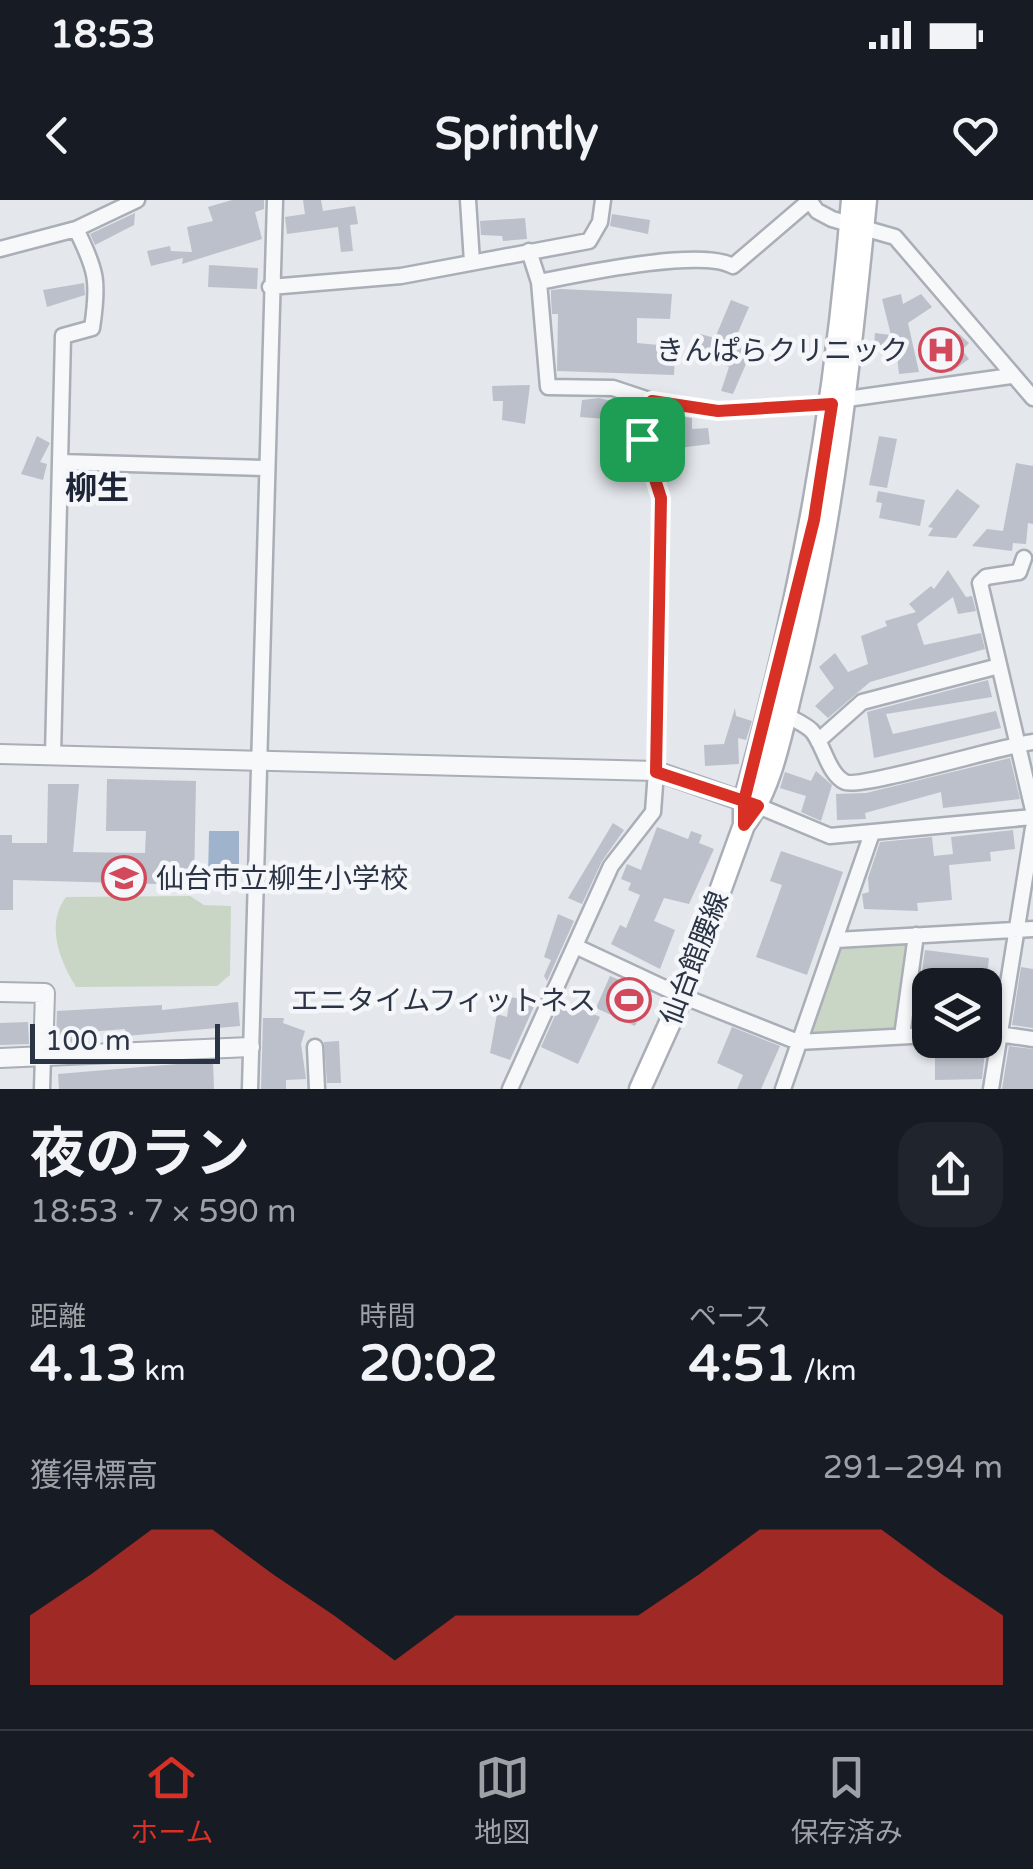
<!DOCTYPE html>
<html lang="ja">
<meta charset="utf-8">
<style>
body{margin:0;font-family:"Varela Round","Noto Sans JP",sans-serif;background:#20242c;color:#f1f3f6;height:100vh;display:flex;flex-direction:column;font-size:38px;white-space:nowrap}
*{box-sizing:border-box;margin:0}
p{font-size:32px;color:#9ea1a6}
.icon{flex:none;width:55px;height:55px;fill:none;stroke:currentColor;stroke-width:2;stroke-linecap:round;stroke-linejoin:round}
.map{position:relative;height:889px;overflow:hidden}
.side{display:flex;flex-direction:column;background:#171b24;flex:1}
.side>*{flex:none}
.controls{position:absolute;left:912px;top:768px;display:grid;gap:20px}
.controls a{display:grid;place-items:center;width:90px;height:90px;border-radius:20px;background:#171b24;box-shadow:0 2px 8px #0004;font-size:50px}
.scale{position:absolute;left:30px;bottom:25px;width:190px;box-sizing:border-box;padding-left:10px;border:5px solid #2b3445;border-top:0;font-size:28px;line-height:35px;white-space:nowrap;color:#2b3445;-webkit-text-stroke:8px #f4f6f9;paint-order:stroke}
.pin{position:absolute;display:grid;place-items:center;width:85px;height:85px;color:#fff;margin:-42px;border-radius:20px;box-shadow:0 5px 15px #0006}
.round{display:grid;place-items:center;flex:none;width:105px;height:105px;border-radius:30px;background:#20242c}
.headline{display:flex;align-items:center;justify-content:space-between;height:170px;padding:0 30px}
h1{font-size:55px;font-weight:700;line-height:75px}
.stats{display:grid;grid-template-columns:repeat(3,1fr);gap:15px;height:170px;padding:10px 30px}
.stats div{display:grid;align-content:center}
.stats b{font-size:50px;font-weight:700}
.stats small{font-size:28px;font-weight:400}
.stats p{font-size:28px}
.chart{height:280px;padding:20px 30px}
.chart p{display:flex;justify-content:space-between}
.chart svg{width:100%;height:180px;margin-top:10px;fill:#d93025;opacity:.7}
.status{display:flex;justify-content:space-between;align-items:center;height:70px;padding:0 50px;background:#171b24;direction:ltr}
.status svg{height:28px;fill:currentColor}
header{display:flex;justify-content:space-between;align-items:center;height:130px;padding:0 30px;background:#171b24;font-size:45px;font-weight:700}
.menu{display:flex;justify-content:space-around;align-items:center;height:140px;border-top:2px solid #363941;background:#171b24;font-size:28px;color:#9ea1a6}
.menu a{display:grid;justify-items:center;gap:5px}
.menu .on{color:#d93025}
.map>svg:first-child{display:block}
.green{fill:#c9d6c5}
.water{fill:#9fb4cc}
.building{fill:#bbc0ca}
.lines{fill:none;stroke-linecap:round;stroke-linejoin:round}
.minor-casing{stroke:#a9aeb7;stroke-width:19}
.tertiary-casing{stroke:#a9aeb7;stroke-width:22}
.secondary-casing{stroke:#a9aeb7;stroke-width:25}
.minor{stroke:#f7f8fa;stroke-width:14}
.tertiary{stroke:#f7f8fa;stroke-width:18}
.secondary{stroke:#fff;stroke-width:20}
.route-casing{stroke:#fff;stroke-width:20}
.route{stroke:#d93025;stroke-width:12}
.labels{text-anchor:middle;stroke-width:9;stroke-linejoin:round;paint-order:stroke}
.poi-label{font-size:28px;fill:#2b3445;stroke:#f4f6f9;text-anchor:end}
.street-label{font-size:28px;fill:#2b3445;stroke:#f4f6f9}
.quarter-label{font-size:32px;font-weight:bold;fill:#1d2536;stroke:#f4f6f9}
</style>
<div class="status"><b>18:53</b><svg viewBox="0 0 49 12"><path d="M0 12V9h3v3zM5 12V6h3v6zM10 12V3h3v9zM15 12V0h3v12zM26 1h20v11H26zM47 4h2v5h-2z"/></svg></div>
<header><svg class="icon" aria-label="back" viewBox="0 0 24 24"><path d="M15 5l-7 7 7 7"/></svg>Sprintly<svg class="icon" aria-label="heart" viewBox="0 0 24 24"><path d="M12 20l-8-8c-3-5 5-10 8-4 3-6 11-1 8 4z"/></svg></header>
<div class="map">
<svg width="1033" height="889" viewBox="0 0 1033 889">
<rect width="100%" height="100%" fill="#e4e7ec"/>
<!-- green -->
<path class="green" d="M 190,696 L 204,705 L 231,706 L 230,775 L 217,786 L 76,787 C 60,761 45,725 66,697 Z
M 906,741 L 910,746 L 898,829 L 812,834 L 808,829 L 838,748 L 847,744 Z"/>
<!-- water -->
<path class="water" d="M 209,631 L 239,631 L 239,679 L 208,678 Z"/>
<!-- building -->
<path class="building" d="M 232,0 L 264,0 L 264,9 L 255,12 L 262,39 L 182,64 L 183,58 L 151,66 L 147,51 L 170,46 L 171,51 L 192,52 L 187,27 L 213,21 L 208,7 Z
M 303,0 L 321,0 L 323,11 L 355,6 L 358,24 L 350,25 L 353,51 L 341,52 L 338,27 L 287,34 L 285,17 L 305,14 Z
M 135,13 L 134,25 L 95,45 L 90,34 Z
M 612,14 L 650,20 L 648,34 L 610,26 Z
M 525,18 L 527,39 L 503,41 L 502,36 L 481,35 L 480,21 Z
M 209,65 L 258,68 L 257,89 L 208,87 Z
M 84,83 L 85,95 L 47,107 L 43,90 Z
M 561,89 L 672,94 L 670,119 L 637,118 L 637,143 L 659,145 L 659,150 L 675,153 L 674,175 L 557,171 L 558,114 L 552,114 L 551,97 L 551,90 Z
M 901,94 L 903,104 L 921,94 L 932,107 L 908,123 L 919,172 L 899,174 L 896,146 L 874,145 L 875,133 L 891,135 L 882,99 Z
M 731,100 L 749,107 L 733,144 L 752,150 L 733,194 L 721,191 L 729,167 L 693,153 L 700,134 L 715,138 Z
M 942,129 L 950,139 L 959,134 L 969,143 L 962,150 L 969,159 L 951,172 L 928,142 Z
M 530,185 L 525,224 L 502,220 L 503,201 L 493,201 L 492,186 Z
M 599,198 L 638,208 L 632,221 L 580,217 L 582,200 Z
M 659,213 L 692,218 L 692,229 L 708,228 L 710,244 L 679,248 L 675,224 L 654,224 Z
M 37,236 L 50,243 L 40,262 L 47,264 L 43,280 L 21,274 Z
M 879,236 L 897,239 L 887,288 L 869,285 Z
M 1016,263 L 1033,266 L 1033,324 L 1028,323 L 1026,344 L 1013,343 L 1012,351 L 972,346 L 987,329 L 1003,331 Z
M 957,289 L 980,306 L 956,338 L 928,336 L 933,328 L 928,327 Z
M 878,291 L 925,300 L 920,326 L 879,318 L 882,303 L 876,302 Z
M 948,370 L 966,397 L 972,396 L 976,411 L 958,414 L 953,397 L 917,424 L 924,445 L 981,433 L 985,449 L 870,482 L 828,518 L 815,506 L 834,488 L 819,467 L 835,453 L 848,472 L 868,464 L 861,436 L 887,426 L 885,421 L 916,412 L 909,404 L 931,386 L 934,389 Z
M 988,480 L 992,497 L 886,514 L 893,534 L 996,511 L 1001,528 L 874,558 L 867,512 Z
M 735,508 L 736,516 L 752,521 L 746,540 L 738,538 L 739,564 L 705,566 L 704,545 L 724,544 Z
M 1010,558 L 1020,599 L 943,608 L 941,592 L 865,613 L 866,619 L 837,620 L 836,594 L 866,593 Z
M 816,571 L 832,585 L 821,621 L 801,612 L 806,596 L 780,588 L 785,572 L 811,581 Z
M 107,579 L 196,581 L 194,685 L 13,680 L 13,710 L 0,710 L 0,635 L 12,635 L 12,643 L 47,643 L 48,584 L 79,584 L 73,652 L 145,653 L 146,631 L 106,631 Z
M 613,623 L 624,630 L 602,661 L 582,704 L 568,698 Z
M 657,627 L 688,639 L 691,631 L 702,635 L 699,643 L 714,649 L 689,704 L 664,698 L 654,721 L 675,730 L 660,769 L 611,744 L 620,725 L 626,728 L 640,695 L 628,690 L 631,683 L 621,679 L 627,664 L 641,670 Z
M 1013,630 L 1015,649 L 990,652 L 991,661 L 949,665 L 952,700 L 917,703 L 918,711 L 864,709 L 862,694 L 869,692 L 868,678 L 880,642 L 932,637 L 934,656 L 953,654 L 951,637 Z
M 781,651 L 843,672 L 807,775 L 756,757 L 782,685 L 770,681 Z
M 558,714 L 574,721 L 547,781 L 544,776 L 551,760 L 544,757 Z
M 925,750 L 989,758 L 986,785 L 930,785 L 930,814 L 916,812 Z
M 1021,767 L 1033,769 L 1033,828 L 1012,825 Z
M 610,776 L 650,793 L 635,826 L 596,808 Z
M 510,797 L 536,802 L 510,860 L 490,853 L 497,814 L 507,817 Z
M 562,800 L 600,817 L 578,864 L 541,847 Z
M 238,802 L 240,826 L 126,836 L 125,829 L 88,832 L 88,842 L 56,843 L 57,811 L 162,805 L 162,810 Z
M 263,818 L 284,818 L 283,823 L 305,831 L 301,844 L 306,879 L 286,880 L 286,889 L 261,889 Z
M 28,822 L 29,844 L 0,845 L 0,823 Z
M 732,827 L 780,846 L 761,889 L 737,889 L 743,875 L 717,863 Z
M 339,841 L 341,883 L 327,883 L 324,842 Z
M 1009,846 L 1033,849 L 1033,889 L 1002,889 Z
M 985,852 L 982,879 L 935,880 L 935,853 Z
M 213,861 L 214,889 L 59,889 L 58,874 Z"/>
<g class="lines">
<!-- minor casing -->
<g class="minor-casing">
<path id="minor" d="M 468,0 L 472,62
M 809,0 L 817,11 L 832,19 L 895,37 L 1033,198
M 0,49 L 76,29 L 137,0
M 539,82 C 580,74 700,48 733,66 L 809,1
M 270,87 L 401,76 L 589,41 L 600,22 L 603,0
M 847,199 L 1011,176
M 652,201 L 718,211 L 832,204
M 60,262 L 265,268
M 1024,358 L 1019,372 L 986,377 L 980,383 L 1033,610
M 786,515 C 794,520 805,524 812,531 C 824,545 828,574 845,582 C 860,589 1002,546 1033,542
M 818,541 L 862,502 L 999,466
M 53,555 L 63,136 L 92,128 C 99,82 97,71 76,29
M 758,606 L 830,636 L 1033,617
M 836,740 L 1033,729
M 575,746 L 682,796 L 798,842 L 930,835
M 985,832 L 1033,839
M 902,836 L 916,735
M 315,847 L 317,889
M 42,889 L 43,856
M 250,889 L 275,0
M 510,889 L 611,666 L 653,612 L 656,571 L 661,298 L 640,231 L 652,201 L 613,188 L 548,187 L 539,82 L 529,51
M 783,889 L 871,636
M 991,889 L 1033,628"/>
</g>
<!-- tertiary casing -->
<g class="tertiary-casing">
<path id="tertiary" d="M 0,554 L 656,571 L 754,605
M 0,792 L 45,793 L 43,856
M 0,858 L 250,847"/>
</g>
<!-- secondary casing -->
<g class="secondary-casing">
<path id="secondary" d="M 744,625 L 744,601 C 802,398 835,210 852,0
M 640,889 L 682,796 L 744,625 C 773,586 782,529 794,482 C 833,323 850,163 866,0"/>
</g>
<!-- minor -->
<use href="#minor" class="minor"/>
<!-- tertiary -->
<use href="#tertiary" class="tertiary"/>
<!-- secondary -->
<use href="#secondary" class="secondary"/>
</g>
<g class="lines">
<!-- route casing -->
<g class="route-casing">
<path id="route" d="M 642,239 L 661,298 L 656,572 L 744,601 L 744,625 L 758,606 L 744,601 L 814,320 L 832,204 L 718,211 L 652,201 L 640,231 L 642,239"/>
</g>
<!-- route -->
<use href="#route" class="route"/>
</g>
<!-- icons -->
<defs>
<g id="hospital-ring" transform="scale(2.25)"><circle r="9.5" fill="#f4f6f9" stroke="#d1495b" stroke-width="1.5"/><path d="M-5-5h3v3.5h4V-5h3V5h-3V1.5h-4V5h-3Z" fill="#d1495b"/></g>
<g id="school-ring" transform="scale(2.25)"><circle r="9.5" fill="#f4f6f9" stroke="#d1495b" stroke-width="1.5"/><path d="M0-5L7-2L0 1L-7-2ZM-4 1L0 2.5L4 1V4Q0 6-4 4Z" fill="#d1495b"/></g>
<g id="stadium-ring" transform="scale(2.25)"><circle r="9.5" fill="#f4f6f9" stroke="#d1495b" stroke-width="1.5"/><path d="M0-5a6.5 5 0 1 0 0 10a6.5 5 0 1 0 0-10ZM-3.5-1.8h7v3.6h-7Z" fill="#d1495b"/></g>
</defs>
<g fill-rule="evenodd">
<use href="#hospital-ring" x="941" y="150"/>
<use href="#school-ring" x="124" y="678"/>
<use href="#stadium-ring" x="629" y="800"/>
</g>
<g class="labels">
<!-- poi labels -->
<g class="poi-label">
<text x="908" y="160">きんぱらクリニック</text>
<text x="156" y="688" text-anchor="start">仙台市立柳生小学校</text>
<text x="596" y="810">エニタイムフィットネス</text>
</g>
<!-- street labels -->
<g class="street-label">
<text transform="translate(694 758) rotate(-69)" y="10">仙台館腰線</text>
</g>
<!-- quarter labels -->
<g class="quarter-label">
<text x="97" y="299">柳生</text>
</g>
</g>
</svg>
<div class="controls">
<a><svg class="icon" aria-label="layers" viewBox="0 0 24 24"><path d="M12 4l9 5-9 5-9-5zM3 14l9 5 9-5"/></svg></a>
</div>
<div class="scale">100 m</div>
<div class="pin" style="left:642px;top:239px;background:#1e9e55"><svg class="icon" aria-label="arrive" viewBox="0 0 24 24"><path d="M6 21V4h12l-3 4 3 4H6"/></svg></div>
</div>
<section class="side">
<div class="headline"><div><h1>夜のラン</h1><p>18:53 · 7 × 590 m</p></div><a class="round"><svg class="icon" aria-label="share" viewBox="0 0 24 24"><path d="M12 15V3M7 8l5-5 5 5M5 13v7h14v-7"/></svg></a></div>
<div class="stats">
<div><p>距離</p><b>4.13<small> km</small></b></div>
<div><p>時間</p><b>20:02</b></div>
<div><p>ペース</p><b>4:51<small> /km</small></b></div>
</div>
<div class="chart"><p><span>獲得標高</span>291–294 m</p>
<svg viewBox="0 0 160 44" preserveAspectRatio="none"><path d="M0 44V27L10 17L20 6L30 6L40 17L50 27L60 38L70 27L80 27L90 27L100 27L110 17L120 6L130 6L140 6L150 17L160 27V44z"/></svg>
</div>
</section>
<nav class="menu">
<a class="on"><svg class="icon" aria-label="home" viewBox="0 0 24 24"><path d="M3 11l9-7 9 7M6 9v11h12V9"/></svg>ホーム</a>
<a><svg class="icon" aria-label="map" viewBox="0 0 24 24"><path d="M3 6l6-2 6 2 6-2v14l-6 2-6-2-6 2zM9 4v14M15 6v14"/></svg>地図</a>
<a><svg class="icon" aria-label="saved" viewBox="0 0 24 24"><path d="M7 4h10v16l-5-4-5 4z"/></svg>保存済み</a>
</nav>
